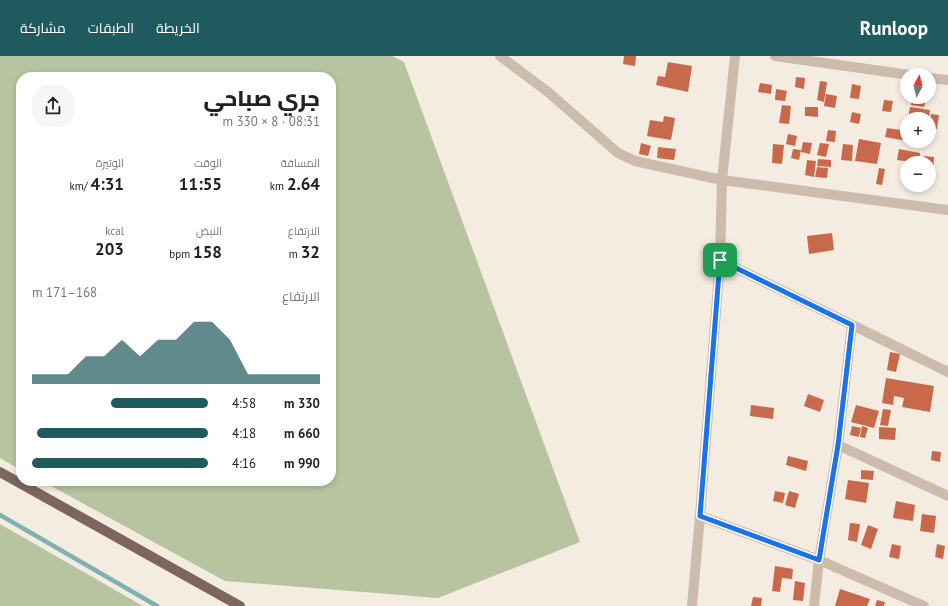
<!DOCTYPE html>
<html lang="ar">
<meta charset="utf-8">
<style>
body{margin:0;font-family:"PT Sans",Cairo,sans-serif;background:#f6f6f6;color:#222;direction:rtl;height:100vh;display:flex;flex-direction:column;font-size:15px;white-space:nowrap}
*{box-sizing:border-box;margin:0}
p{font-size:13px;color:#767676}
.icon{flex:none;width:22px;height:22px;fill:none;stroke:currentColor;stroke-width:2;stroke-linecap:round;stroke-linejoin:round}
.map{position:relative;flex:1;overflow:hidden;direction:ltr}
.drawer{position:absolute;left:16px;top:16px;width:320px;height:414px;display:flex;flex-direction:column;background:#fff;border-radius:16px;box-shadow:0 2px 6px #0003;direction:rtl}
.drawer>*{flex:none}
.needle{width:26px;rotate:7deg}
.fabs{position:absolute;left:900px;top:12px;display:grid;gap:8px}
.fabs a{display:grid;place-items:center;width:36px;height:36px;border-radius:50%;background:#fff;box-shadow:0 2px 6px #0003;font-size:20px}
.pin{position:absolute;display:grid;place-items:center;width:34px;height:34px;color:#fff;margin:-17px;border-radius:8px;box-shadow:0 2px 6px #0006}
.round{display:grid;place-items:center;flex:none;width:42px;height:42px;border-radius:16px;background:#f6f6f6}
.overview{display:flex;align-items:center;justify-content:space-between;height:68px;padding:0 16px}
h1{font-size:22px;font-weight:800;line-height:30px}
.figures{display:grid;grid-template-columns:repeat(3,1fr);gap:6px;height:68px;padding:4px 16px}
.figures div{display:grid;align-content:center}
.figures b{font-size:17px;font-weight:800}
.figures small{font-size:11px;font-weight:400}
.figures p{font-size:11px}
.chart{height:112px;padding:8px 16px}
.chart p{display:flex;justify-content:space-between}
.chart svg{width:100%;height:72px;margin-top:4px;fill:#1f5a5e;opacity:.7}
ul{padding:0 16px;list-style:none;font-size:13px}
li{display:grid;grid-template-columns:64px 48px 1fr;align-items:center;height:30px}
li i{height:10px;border-radius:5px;background:#1f5a5e}
header{display:flex;align-items:center;gap:24px;box-sizing:border-box;height:56px;padding:0 20px;background:#1f5a5e;color:#fff}
header strong{font-size:19px}
nav{display:flex;gap:22px;margin-inline-start:auto;font-size:14px}
.map>svg:first-child{display:block}
.green{fill:#b8c4a0}
.lines{fill:none;stroke-linecap:round;stroke-linejoin:round}
.stream{stroke:#7fb0b2;stroke-width:4.5}
.building{fill:#c8694b}
.minor{stroke:#cdbbac;stroke-width:10}
.primary{stroke:#7d675c;stroke-width:10}
.route-casing{stroke:#fff;stroke-width:8}
.route{stroke:#1a73e8;stroke-width:5}
</style>
<header>
<strong>Runloop</strong>
<nav><a>الخريطة</a><a>الطبقات</a><a>مشاركة</a></nav>
</header>
<div class="map">
<svg width="948" height="550" viewBox="0 0 948 550">
<rect width="100%" height="100%" fill="#f4ebe1"/>
<!-- green -->
<path class="green" d="M 0,0 L 392,0 L 404,6 L 580,486 L 438,542 L 225,525 L 42,425 L 331,425 L 331,21 L 21,21 L 21,414 L 0,402 Z
M 0,468 L 143,550 L 0,550 Z"/>
<g class="lines">
<!-- stream -->
<path class="stream" d="M 0,459 L 157,550"/>
</g>
<!-- building -->
<path class="building" d="M 624,0 L 636,0 L 635,10 L 623,8 Z
M 668,6 L 692,10 L 688,36 L 656,29 L 658,20 L 665,21 Z
M 796,21 L 805,22 L 804,33 L 795,31 Z
M 820,25 L 827,26 L 824,46 L 817,44 Z
M 760,27 L 772,29 L 771,38 L 758,36 Z
M 852,28 L 861,30 L 859,43 L 850,42 Z
M 776,33 L 787,35 L 785,45 L 775,44 Z
M 826,38 L 837,40 L 835,52 L 824,50 Z
M 912,41 L 926,43 L 924,51 L 911,49 Z
M 884,44 L 893,45 L 891,56 L 882,55 Z
M 782,49 L 791,50 L 789,68 L 779,67 Z
M 805,51 L 818,51 L 818,61 L 805,60 Z
M 910,51 L 930,54 L 929,63 L 908,63 Z
M 852,56 L 861,58 L 859,68 L 850,66 Z
M 931,58 L 939,59 L 937,73 L 929,72 Z
M 664,60 L 675,62 L 671,84 L 647,80 L 650,64 L 663,66 Z
M 887,72 L 907,75 L 907,85 L 885,81 Z
M 828,74 L 836,75 L 835,86 L 826,85 Z
M 788,78 L 797,80 L 795,90 L 786,88 Z
M 859,83 L 881,87 L 877,108 L 855,105 Z
M 803,86 L 812,87 L 810,98 L 801,96 Z
M 641,87 L 651,90 L 648,100 L 639,98 Z
M 820,87 L 829,88 L 826,101 L 817,99 Z
M 773,88 L 784,89 L 782,108 L 772,107 Z
M 843,88 L 853,89 L 852,105 L 841,104 Z
M 658,91 L 676,93 L 674,104 L 657,102 Z
M 793,93 L 801,94 L 799,104 L 791,102 Z
M 899,93 L 920,97 L 919,107 L 897,104 Z
M 924,100 L 934,101 L 933,118 L 929,118 L 929,107 L 923,107 Z
M 818,103 L 831,104 L 831,111 L 817,110 Z
M 807,104 L 816,105 L 814,121 L 805,119 Z
M 817,111 L 828,112 L 827,122 L 815,121 Z
M 879,112 L 885,113 L 882,129 L 876,128 Z
M 832,177 L 834,194 L 809,198 L 807,180 Z
M 890,296 L 900,298 L 896,316 L 887,314 Z
M 886,322 L 934,330 L 930,356 L 902,351 L 904,342 L 894,340 L 893,349 L 882,347 Z
M 808,338 L 824,344 L 820,356 L 804,350 Z
M 751,349 L 774,352 L 773,363 L 750,360 Z
M 856,349 L 879,355 L 874,372 L 851,366 Z
M 883,353 L 891,354 L 888,370 L 880,369 Z
M 852,370 L 861,372 L 859,381 L 850,379 Z
M 862,370 L 868,372 L 865,382 L 860,381 Z
M 879,371 L 896,372 L 895,384 L 879,383 Z
M 932,395 L 941,396 L 940,406 L 931,404 Z
M 788,400 L 808,405 L 806,415 L 786,409 Z
M 861,414 L 874,415 L 873,424 L 861,423 Z
M 848,424 L 869,427 L 866,447 L 845,443 Z
M 775,435 L 785,437 L 783,447 L 773,445 Z
M 789,435 L 799,438 L 795,452 L 785,449 Z
M 896,445 L 915,449 L 913,465 L 893,462 Z
M 922,458 L 936,460 L 934,477 L 920,475 Z
M 850,467 L 860,468 L 857,486 L 848,484 Z
M 868,469 L 878,473 L 871,493 L 861,489 Z
M 892,488 L 901,490 L 899,503 L 889,501 Z
M 937,488 L 945,490 L 943,503 L 935,501 Z
M 775,510 L 793,513 L 792,523 L 782,522 L 780,536 L 772,535 Z
M 795,525 L 805,527 L 803,545 L 793,544 Z
M 840,533 L 870,543 L 867,550 L 835,550 Z
M 753,541 L 762,542 L 761,550 L 751,550 Z
M 877,544 L 885,546 L 884,550 L 875,550 Z"/>
<g class="lines">
<!-- minor -->
<path class="minor" d="M 500,0 L 548,36 L 618,97 L 635,105 L 722,124 L 948,154
M 735,0 L 722,124 L 720,204 L 948,316
M 775,0 L 910,19
M 929,22 L 948,24
M 838,389 L 948,440
M 700,460 L 819,504 L 924,550
M 692,550 L 700,460 L 720,204
M 814,550 L 819,504 L 838,389 L 852,269"/>
<!-- primary -->
<path class="primary" d="M 0,416 L 240,550"/>
</g>
<g class="lines">
<!-- route casing -->
<g class="route-casing">
<path id="route" d="M 720,204 L 852,269 L 838,389 L 819,504 L 700,460 Z"/>
</g>
<!-- route -->
<use href="#route" class="route"/>
</g>
</svg>
<div class="fabs">
<a><svg class="needle" viewBox="-14 -14 28 28"><path d="M0-13l5 13h-10z" fill="#e53935"/><path d="M0 13l5-13h-10z" fill="#767676"/></svg></a>
<a>+</a>
<a>−</a>
</div>
<div class="pin" style="left:720px;top:204px;background:#1e9e55"><svg class="icon" aria-label="arrive" viewBox="0 0 24 24"><path d="M6 21V4h12l-3 4 3 4H6"/></svg></div>
<section class="drawer">
<div class="overview"><div><h1>جري صباحي</h1><p>08:31 · 8 × 330 m</p></div><a class="round"><svg class="icon" aria-label="share" viewBox="0 0 24 24"><path d="M12 15V3M7 8l5-5 5 5M5 13v7h14v-7"/></svg></a></div>
<div class="figures">
<div><p>المسافة</p><b>2.64<small> km</small></b></div>
<div><p>الوقت</p><b>11:55</b></div>
<div><p>الوتيرة</p><b>4:31<small> /km</small></b></div>
</div>
<div class="figures">
<div><p>الارتفاع</p><b>32<small> m</small></b></div>
<div><p>النبض</p><b>158<small> bpm</small></b></div>
<div><p>kcal</p><b>203</b></div>
</div>
<div class="chart"><p><span>الارتفاع</span>168–171 m</p>
<svg viewBox="0 0 160 44" preserveAspectRatio="none"><path d="M0 44V38L10 38L20 38L30 27L40 27L50 17L60 27L70 17L80 17L90 6L100 6L110 17L120 38L130 38L140 38L150 38L160 38V44z"/></svg>
</div>
<ul>
<li><b>330 m</b>4:58<i style="width:55%"></i></li>
<li><b>660 m</b>4:18<i style="width:97%"></i></li>
<li><b>990 m</b>4:16<i style="width:100%"></i></li>
</ul>
</section>
</div>
